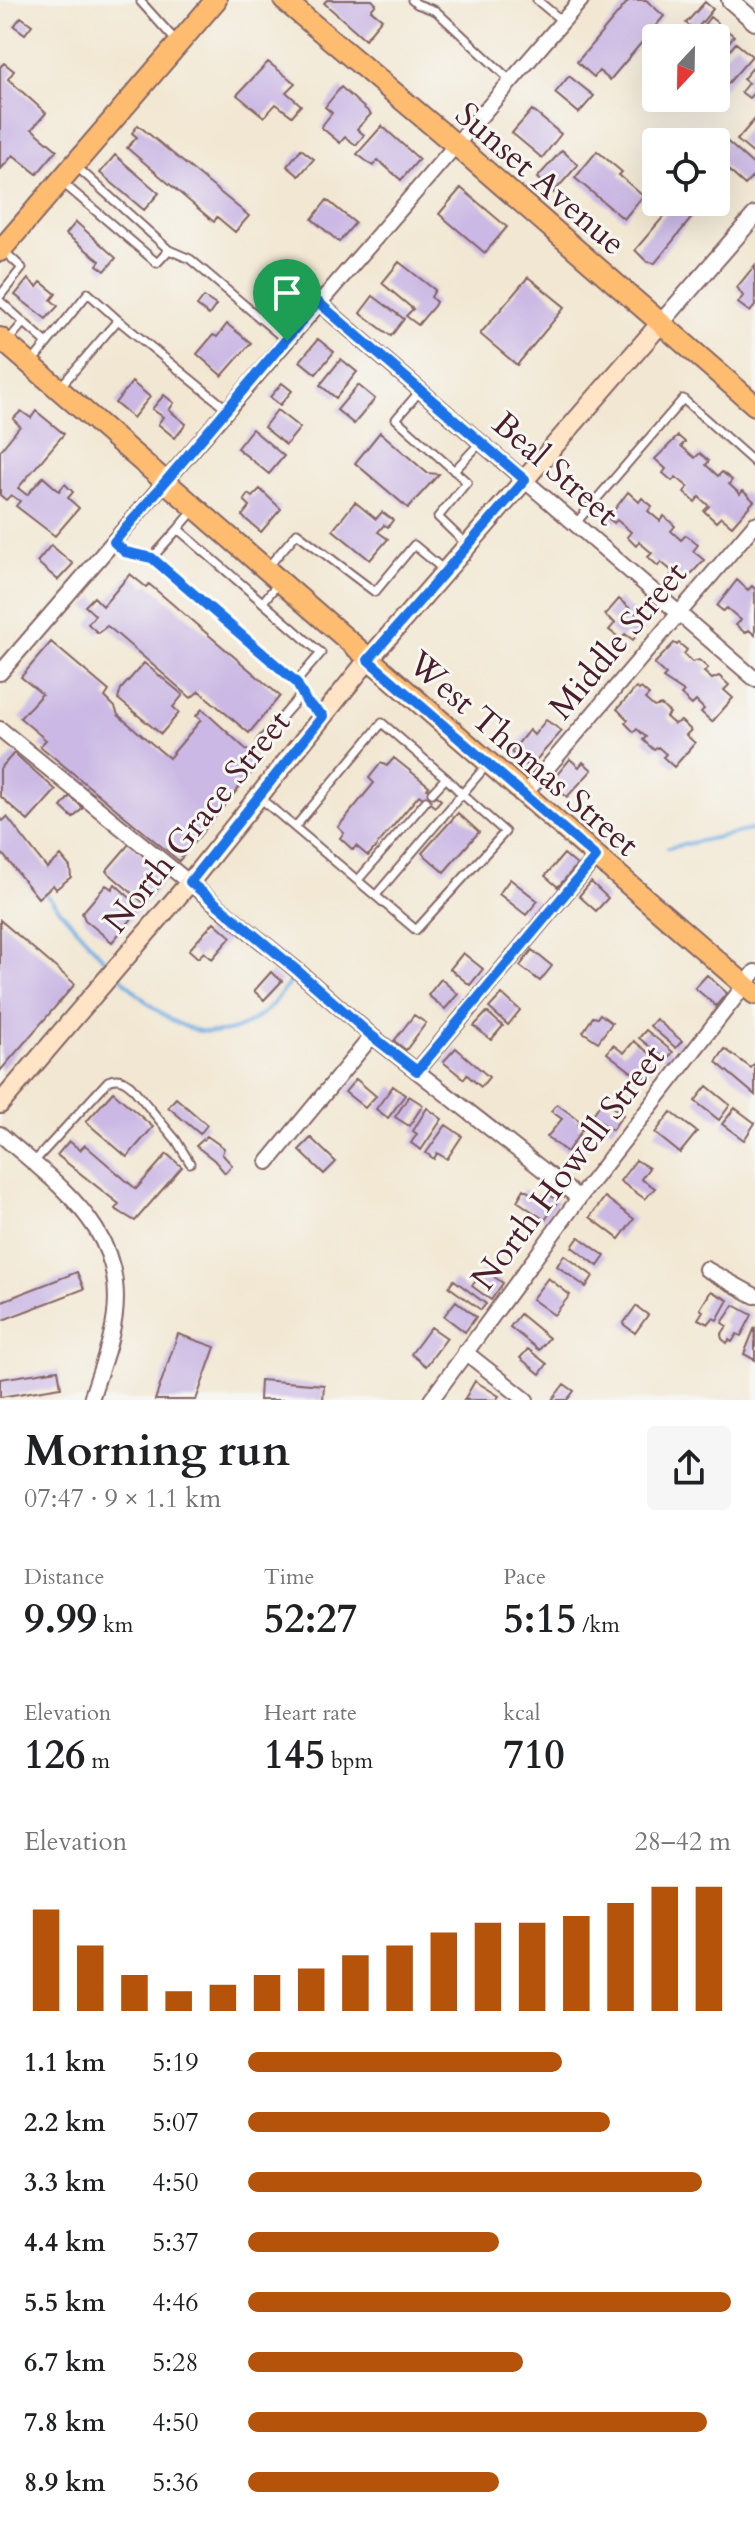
<!DOCTYPE html>
<meta charset="utf-8">
<style>
body{margin:0;font-family:Cardo,serif;background:#f6f6f6;color:#202124;height:100vh;display:flex;flex-direction:column;font-size:30px;white-space:nowrap}
*{box-sizing:border-box;margin:0}
p{font-size:26px;color:#757577}
.icon{flex:none;width:44px;height:44px;fill:none;stroke:currentColor;stroke-width:2;stroke-linecap:round;stroke-linejoin:round}
.map{position:relative;height:1400px;overflow:hidden}
.panel{display:flex;flex-direction:column;background:#fff;flex:1}
.panel>*{flex:none}
.needle{width:52px;rotate:202deg}
.fabs{position:absolute;left:642px;top:24px;display:grid;gap:16px}
.fabs a{display:grid;place-items:center;width:88px;height:88px;border-radius:8px;background:#fff;box-shadow:0 8px 32px #0002;font-size:40px}
.pin{position:absolute;display:grid;place-items:center;width:68px;height:68px;color:#fff;margin:-82px -34px;border-radius:50% 50% 50% 0;rotate:-45deg;box-shadow:0 0 8px #0007}
.pin .icon{rotate:45deg}
.round{display:grid;place-items:center;flex:none;width:84px;height:84px;border-radius:8px;background:#f6f6f6}
.head{display:flex;align-items:center;justify-content:space-between;height:136px;padding:0 24px}
h1{font-size:44px;font-weight:700;line-height:60px}
.stats{display:grid;grid-template-columns:repeat(3,1fr);gap:12px;height:136px;padding:8px 24px}
.stats div{display:grid;align-content:center}
.stats b{font-size:40px;font-weight:700}
.stats small{font-size:22px;font-weight:400}
.stats p{font-size:22px}
.chart{height:224px;padding:16px 24px}
.chart p{display:flex;justify-content:space-between}
.chart svg{width:100%;height:144px;margin-top:8px;stroke:#b45309;stroke-width:6}
ul{padding:0 24px;list-style:none;font-size:26px}
li{display:grid;grid-template-columns:128px 96px 1fr;align-items:center;height:60px}
li i{height:20px;border-radius:10px;background:#b45309}
.map>svg:first-child{display:block}
.lines{fill:none;stroke-linecap:round;stroke-linejoin:round}
.stream{stroke:#6face1;stroke-width:4}
.building{fill:#cbb8e4}
.service-casing{stroke:#856565;stroke-width:11}
.minor-casing{stroke:#856565;stroke-width:18}
.tertiary-casing{stroke:#856565;stroke-width:20}
.secondary-casing{stroke:#856565;stroke-width:22}
.primary-casing{stroke:#856565;stroke-width:24}
.service{stroke:#fff;stroke-width:7}
.minor{stroke:#fff;stroke-width:14}
.tertiary{stroke:#fff;stroke-width:16}
.secondary{stroke:#ffe4c6;stroke-width:18}
.primary{stroke:#febc70;stroke-width:20}
.route-casing{stroke:#fff;stroke-width:16}
.route{stroke:#1a73e8;stroke-width:10}
.labels{text-anchor:middle;stroke-width:6;stroke-linejoin:round;paint-order:stroke}
.street-label{font-size:34px;fill:#4a1f2b;stroke:#f6f6f2}
</style>
<div class="map">
<svg width="755" height="1400" viewBox="0 0 755 1400">
<rect width="100%" height="100%" fill="#f6f6f2"/>
<filter id="ink" filterUnits="userSpaceOnUse"><feTurbulence type="fractalNoise" baseFrequency=".0125" numOctaves="2"/><feDisplacementMap in="SourceGraphic" scale="16" xChannelSelector="R" yChannelSelector="G"/><feConvolveMatrix kernelMatrix="1 2 1 2 8 2 1 2 1" color-interpolation-filters="sRGB"/></filter>
<filter id="wash" filterUnits="userSpaceOnUse"><feTurbulence type="fractalNoise" baseFrequency=".006" numOctaves="4" result="noise"/><feDisplacementMap in="SourceGraphic" scale="32" xChannelSelector="R" yChannelSelector="G"/><feGaussianBlur stdDeviation="1.8" result="paint"/><feColorMatrix in="noise" values="0 0 0 0 0 0 0 0 0 0 0 0 0 0 0 0 0 1.4 0 .05"/><feComposite in="paint" operator="in"/></filter>
<g filter="url(#wash)">
<rect width="100%" height="100%" fill="#f2e7d2"/>
<g class="lines">
<!-- stream -->
<path class="stream" d="M 668,848 L 755,829
M 45,893 L 110,966
M 119,975 C 160,1020 212,1059 268,1009 C 278,999 287,986 295,975"/>
</g>
<g id="blocks">
<!-- building -->
<path class="building" d="M 327,0 L 372,0 L 376,4 L 371,10 L 382,19 L 365,39 L 324,3 Z
M 629,0 L 646,0 L 664,16 L 610,80 L 599,71 L 594,77 L 577,62 Z
M 705,2 L 713,9 L 695,31 L 686,23 Z
M 21,17 L 32,25 L 25,34 L 14,26 Z
M 710,17 L 734,36 L 716,58 L 716,38 L 694,38 Z
M 736,43 L 752,56 L 724,88 L 716,81 L 716,66 Z
M 268,62 L 295,83 L 286,92 L 301,105 L 292,116 L 276,104 L 264,117 L 237,95 Z
M 4,63 L 14,71 L 8,79 L 46,113 L 32,129 L 57,150 L 37,174 L 13,155 L 0,170 L 0,67 Z
M 755,65 L 755,92 L 749,98 L 741,92 L 748,83 L 743,79 Z
M 569,76 L 594,96 L 579,113 L 555,93 Z
M 341,87 L 371,114 L 357,129 L 364,135 L 356,145 L 345,137 L 340,143 L 321,127 L 332,113 L 325,107 Z
M 532,110 L 561,134 L 542,158 L 512,133 Z
M 755,119 L 755,155 L 737,140 Z
M 138,125 L 249,216 L 235,232 L 217,217 L 214,222 L 127,148 L 137,137 L 132,133 Z
M 382,126 L 419,159 L 401,180 L 378,160 L 373,166 L 357,154 Z
M 722,137 L 755,166 L 755,174 L 745,185 L 716,159 L 716,144 Z
M 301,149 L 314,159 L 299,176 L 287,166 Z
M 562,150 L 578,165 L 553,193 L 537,178 Z
M 597,151 L 622,172 L 619,175 L 643,196 L 624,219 L 575,178 Z
M 115,155 L 159,193 L 144,210 L 100,173 Z
M 461,188 L 507,227 L 485,253 L 439,214 Z
M 327,200 L 355,223 L 339,242 L 312,219 Z
M 676,202 L 699,202 L 702,205 L 655,263 L 647,262 L 635,250 Z
M 76,222 L 116,258 L 105,271 L 97,265 L 100,261 L 66,234 Z
M 399,262 L 435,290 L 431,297 L 436,302 L 434,306 L 418,325 L 406,316 L 413,309 L 382,283 Z
M 755,265 L 755,306 L 750,312 L 738,303 L 743,296 L 737,287 Z
M 528,277 L 565,307 L 517,365 L 480,334 Z
M 28,279 L 37,287 L 41,282 L 56,294 L 51,300 L 58,306 L 46,319 L 15,295 Z
M 373,296 L 404,319 L 391,336 L 360,313 Z
M 204,297 L 216,305 L 209,315 L 197,306 Z
M 227,324 L 251,343 L 222,376 L 197,354 L 213,335 L 217,337 Z
M 318,339 L 334,352 L 316,374 L 300,361 Z
M 341,359 L 357,372 L 336,398 L 320,385 Z
M 132,382 L 150,397 L 133,418 L 115,403 Z
M 282,383 L 292,391 L 280,405 L 270,397 Z
M 358,385 L 375,399 L 354,424 L 337,410 Z
M 164,395 L 174,403 L 169,410 L 186,424 L 175,438 L 158,424 L 163,417 L 152,409 Z
M 277,410 L 300,428 L 286,445 L 264,427 Z
M 21,411 L 31,418 L 36,411 L 64,434 L 18,488 L 27,495 L 43,477 L 59,491 L 65,484 L 73,492 L 68,498 L 79,508 L 55,536 L 16,506 L 20,501 L 11,495 L 6,500 L 0,495 L 0,451 L 20,426 L 13,419 Z
M 252,429 L 284,456 L 269,474 L 237,448 Z
M 380,432 L 427,473 L 439,474 L 408,508 L 355,463 Z
M 678,436 L 685,442 L 681,446 L 695,458 L 700,453 L 709,461 L 706,465 L 718,476 L 722,472 L 732,480 L 729,484 L 740,494 L 743,491 L 754,501 L 732,526 L 721,517 L 716,522 L 704,511 L 709,506 L 699,497 L 695,502 L 684,492 L 688,487 L 676,477 L 672,481 L 663,473 L 666,469 L 655,459 Z
M 260,489 L 281,509 L 261,532 L 242,516 L 250,506 L 244,500 L 248,494 L 252,497 Z
M 628,492 L 639,502 L 642,498 L 652,506 L 648,511 L 660,521 L 664,516 L 675,526 L 671,531 L 681,540 L 686,535 L 698,545 L 693,551 L 704,560 L 681,585 L 670,576 L 673,572 L 661,562 L 658,566 L 648,557 L 652,553 L 639,542 L 636,546 L 627,537 L 631,532 L 617,520 L 614,523 L 608,518 Z
M 355,502 L 376,519 L 382,512 L 393,520 L 388,527 L 384,525 L 378,532 L 388,539 L 370,560 L 333,530 Z
M 51,545 L 73,564 L 58,580 L 37,562 Z
M 130,574 L 146,587 L 149,584 L 280,696 L 249,733 L 199,691 L 191,698 L 110,628 L 107,626 L 98,633 L 88,624 L 95,615 L 85,606 L 94,597 L 103,606 Z
M 737,580 L 748,590 L 752,586 L 755,589 L 755,635 L 749,630 L 745,633 L 736,625 L 741,620 L 727,608 L 723,611 L 717,606 Z
M 619,599 L 647,623 L 633,640 L 625,634 L 621,639 L 609,630 L 615,623 L 605,615 Z
M 51,642 L 109,691 L 105,697 L 115,707 L 118,715 L 169,758 L 201,720 L 196,716 L 202,709 L 260,762 L 179,861 L 40,746 L 46,740 L 20,718 L 42,694 L 21,677 Z
M 674,643 L 677,645 L 679,643 L 687,650 L 684,654 L 692,662 L 699,660 L 708,668 L 704,672 L 712,679 L 719,676 L 729,685 L 724,690 L 733,698 L 712,722 L 701,712 L 704,709 L 696,701 L 692,705 L 681,695 L 684,692 L 663,678 L 666,675 L 654,664 Z
M 144,663 L 183,695 L 173,707 L 179,713 L 161,734 L 118,699 L 121,689 Z
M 636,688 L 639,690 L 641,688 L 649,695 L 645,699 L 654,707 L 661,705 L 670,713 L 666,717 L 674,724 L 681,721 L 691,730 L 686,735 L 695,743 L 674,767 L 663,757 L 666,754 L 658,747 L 654,750 L 643,740 L 646,737 L 637,729 L 634,732 L 625,723 L 628,720 L 617,709 Z
M 546,720 L 562,731 L 529,768 L 511,752 L 529,730 L 534,735 Z
M 14,753 L 56,790 L 28,821 L 0,796 L 0,769 Z
M 394,758 L 429,786 L 427,789 L 441,800 L 435,807 L 419,795 L 368,856 L 356,846 L 353,850 L 340,838 L 344,833 L 338,827 L 374,783 L 369,778 L 381,763 L 387,766 Z
M 570,759 L 579,767 L 583,762 L 592,770 L 567,797 L 550,783 Z
M 70,796 L 83,808 L 73,818 L 61,807 Z
M 458,813 L 479,832 L 444,872 L 422,853 Z
M 0,817 L 3,821 L 7,817 L 47,868 L 61,856 L 70,867 L 71,877 L 56,889 L 53,885 L 38,898 L 0,851 Z
M 130,843 L 168,876 L 145,904 L 106,871 Z
M 564,854 L 577,865 L 558,887 L 545,876 Z
M 510,879 L 538,901 L 526,915 L 499,894 Z
M 591,882 L 608,898 L 596,911 L 579,896 Z
M 115,884 L 141,908 L 112,942 L 85,920 L 82,913 L 106,885 L 112,889 Z
M 0,920 L 75,984 L 0,1071 Z
M 214,922 L 231,937 L 212,959 L 204,952 L 198,958 L 189,950 Z
M 532,950 L 552,966 L 540,981 L 520,966 Z
M 463,953 L 483,969 L 470,985 L 450,969 Z
M 271,972 L 282,981 L 264,1000 L 254,991 Z
M 707,975 L 727,993 L 716,1006 L 695,988 Z
M 441,979 L 458,994 L 445,1009 L 428,995 Z
M 502,994 L 520,1010 L 508,1025 L 489,1008 Z
M 487,1012 L 503,1026 L 491,1040 L 474,1026 Z
M 600,1014 L 612,1023 L 598,1042 L 583,1032 L 593,1017 L 597,1018 Z
M 414,1015 L 426,1023 L 406,1050 L 394,1041 Z
M 656,1019 L 682,1041 L 676,1048 L 650,1026 Z
M 646,1030 L 673,1052 L 666,1060 L 639,1038 Z
M 634,1041 L 658,1060 L 642,1080 L 607,1053 L 613,1045 L 624,1053 Z
M 456,1048 L 489,1077 L 481,1087 L 467,1075 L 464,1079 L 443,1062 Z
M 725,1049 L 751,1068 L 755,1063 L 755,1095 L 716,1062 Z
M 356,1079 L 376,1096 L 365,1108 L 345,1092 Z
M 393,1086 L 405,1095 L 388,1118 L 376,1109 Z
M 707,1086 L 730,1105 L 719,1120 L 695,1101 Z
M 113,1092 L 153,1127 L 127,1157 L 86,1122 Z
M 409,1096 L 423,1105 L 409,1126 L 395,1117 Z
M 176,1098 L 207,1125 L 200,1134 L 168,1107 Z
M 603,1100 L 623,1115 L 612,1130 L 592,1116 Z
M 557,1104 L 580,1121 L 578,1126 L 582,1130 L 567,1152 L 547,1137 L 562,1119 L 551,1111 Z
M 427,1108 L 442,1119 L 421,1150 L 411,1143 L 417,1134 L 413,1131 Z
M 735,1108 L 755,1123 L 744,1140 L 722,1124 Z
M 671,1112 L 697,1132 L 680,1153 L 655,1133 Z
M 446,1125 L 462,1136 L 447,1159 L 437,1153 L 434,1159 L 426,1153 Z
M 207,1136 L 224,1148 L 222,1154 L 232,1165 L 225,1173 L 214,1160 L 196,1146 Z
M 311,1138 L 336,1162 L 324,1174 L 299,1150 Z
M 69,1141 L 80,1150 L 85,1145 L 136,1189 L 167,1154 L 182,1167 L 135,1221 L 115,1209 L 119,1204 L 57,1155 Z
M 636,1160 L 649,1168 L 641,1179 L 655,1188 L 645,1199 L 620,1181 Z
M 524,1189 L 538,1199 L 547,1193 L 558,1201 L 545,1220 L 517,1201 Z
M 605,1197 L 634,1219 L 619,1239 L 590,1217 Z
M 579,1237 L 605,1256 L 598,1266 L 572,1247 Z
M 564,1255 L 593,1276 L 586,1287 L 557,1266 Z
M 484,1270 L 503,1283 L 491,1300 L 472,1286 Z
M 77,1272 L 84,1289 L 0,1321 L 0,1302 Z
M 548,1278 L 570,1295 L 554,1315 L 532,1299 Z
M 454,1280 L 486,1304 L 481,1310 L 449,1287 Z
M 711,1291 L 728,1300 L 717,1320 L 713,1318 L 708,1324 L 698,1319 L 703,1311 L 700,1309 Z
M 456,1301 L 476,1317 L 465,1332 L 444,1316 Z
M 734,1305 L 752,1315 L 741,1336 L 737,1334 L 732,1342 L 729,1340 L 727,1343 L 722,1339 L 721,1335 L 727,1326 L 722,1323 Z
M 636,1306 L 648,1315 L 635,1333 L 623,1324 Z
M 520,1314 L 549,1338 L 539,1350 L 510,1327 Z
M 431,1327 L 447,1338 L 426,1366 L 411,1354 Z
M 755,1327 L 755,1360 L 744,1354 Z
M 178,1334 L 215,1347 L 196,1400 L 155,1400 Z
M 528,1349 L 547,1364 L 540,1374 L 520,1358 Z
M 58,1370 L 61,1387 L 0,1397 L 0,1379 Z
M 260,1380 L 324,1385 L 323,1400 L 259,1400 Z
M 475,1381 L 499,1396 L 496,1400 L 464,1400 Z
M 564,1384 L 574,1391 L 567,1400 L 552,1400 Z"/>
</g>
</g>
<g filter="url(#ink)">
<use href="#blocks" fill-opacity="0" stroke="#856565" stroke-width="2"/>
<g class="lines">
<!-- service casing -->
<g class="service-casing">
<path id="service" d="M 412,0 L 417,4 L 436,11 L 511,81
M 537,0 L 562,21
M 141,2 L 177,42
M 77,167 L 169,250 L 190,259 L 287,341
M 63,183 L 157,263 L 169,250
M 0,296 L 22,268 L 3,250
M 0,301 L 47,343
M 7,342 L 24,322
M 32,362 L 88,293 L 118,320
M 61,386 L 118,320 L 227,409
M 420,391 L 396,419 L 467,482 L 438,517 L 466,544
M 454,471 L 480,443
M 575,524 L 683,399 L 755,463
M 178,529 L 195,509
M 114,542 L 125,552 L 152,558 L 296,682 L 307,703 L 321,715
M 152,558 L 178,529 L 321,653 L 296,682
M 267,568 L 297,533 L 375,592 L 414,545 L 444,570
M 263,602 L 279,582
M 261,741 L 302,694
M 260,798 L 416,930 L 505,832 L 462,794 L 487,765
M 295,827 L 382,723 L 446,778 L 432,793
M 358,880 L 426,801
M 376,895 L 462,794 L 446,778
M 33,1163 L 108,1081 C 117,1077 123,1079 131,1086 L 176,1140 L 190,1163"/>
</g>
<!-- minor casing -->
<g class="minor-casing">
<path id="minor" d="M 318,302 L 755,679
M 0,673 L 581,0
M 0,729 L 298,971 L 372,1036 L 579,1198
M 524,795 L 755,524
M 417,1071 L 596,857
M 0,1134 C 64,1190 136,1237 111,1336 C 106,1357 97,1379 91,1400
M 268,1162 L 372,1036
M 706,1269 L 755,1296
M 465,1352 L 526,1400
M 431,1400 L 579,1198 L 755,972"/>
</g>
<!-- tertiary casing -->
<g class="tertiary-casing">
<path id="tertiary" d="M 730,0 L 755,22
M 660,324 L 755,215"/>
</g>
<!-- secondary casing -->
<g class="secondary-casing">
<path id="secondary" d="M 0,1104 L 190,882 L 368,660 L 660,324"/>
</g>
<!-- primary casing -->
<g class="primary-casing">
<path id="primary" d="M 284,0 L 456,145 L 755,405
M 0,251 L 216,0
M 0,338 L 755,994"/>
</g>
<!-- service -->
<use href="#service" class="service"/>
<!-- minor -->
<use href="#minor" class="minor"/>
<!-- tertiary -->
<use href="#tertiary" class="tertiary"/>
<!-- secondary -->
<use href="#secondary" class="secondary"/>
<!-- primary -->
<use href="#primary" class="primary"/>
</g>
</g>
<g class="lines" filter="url(#ink)">
<!-- route casing -->
<g class="route-casing">
<path id="route" d="M 318,302 L 525,480 L 368,660 L 596,857 L 417,1071 L 372,1036 L 298,971 L 190,882 L 323,716 L 307,703 L 296,682 L 152,558 L 125,552 L 114,542 Z"/>
</g>
<!-- route -->
<use href="#route" class="route"/>
</g>
<g class="labels">
<!-- street labels -->
<g class="street-label">
<text transform="translate(541 178) rotate(41)" y="12">Sunset Avenue</text>
<text transform="translate(556 468) rotate(41)" y="12">Beal Street</text>
<text transform="translate(617 640) rotate(-50)" y="12">Middle Street</text>
<text transform="translate(524 753) rotate(41)" y="12">West Thomas Street</text>
<text transform="translate(196 821) rotate(-51)" y="12">North Grace Street</text>
<text transform="translate(567 1167) rotate(-53)" y="12">North Howell Street</text>
</g>
</g>
</svg>
<div class="fabs">
<a><svg class="needle" viewBox="-14 -14 28 28"><path d="M0-13l5 13h-10z" fill="#e53935"/><path d="M0 13l5-13h-10z" fill="#757577"/></svg></a>
<a><svg class="icon" aria-label="locate" viewBox="0 0 24 24"><circle cx="12" cy="12" r="6"/><path d="M12 2v4M12 18v4M2 12h4M18 12h4"/></svg></a>
</div>
<div class="pin" style="left:287px;top:341px;background:#1e9e55"><svg class="icon" aria-label="arrive" viewBox="0 0 24 24"><path d="M6 21V4h12l-3 4 3 4H6"/></svg></div>
</div>
<section class="panel">
<div class="head"><div><h1>Morning run</h1><p>07:47 · 9 × 1.1 km</p></div><a class="round"><svg class="icon" aria-label="share" viewBox="0 0 24 24"><path d="M12 15V3M7 8l5-5 5 5M5 13v7h14v-7"/></svg></a></div>
<div class="stats">
<div><p>Distance</p><b>9.99<small> km</small></b></div>
<div><p>Time</p><b>52:27</b></div>
<div><p>Pace</p><b>5:15<small> /km</small></b></div>
</div>
<div class="stats">
<div><p>Elevation</p><b>126<small> m</small></b></div>
<div><p>Heart rate</p><b>145<small> bpm</small></b></div>
<div><p>kcal</p><b>710</b></div>
</div>
<div class="chart"><p><span>Elevation</span>28–42 m</p>
<svg viewBox="0 0 160 44" preserveAspectRatio="none"><path d="M5 44V13M15 44V24M25 44V33M35 44V38M45 44V36M55 44V33M65 44V31M75 44V27M85 44V24M95 44V20M105 44V17M115 44V17M125 44V15M135 44V11M145 44V6M155 44V6"/></svg>
</div>
<ul>
<li><b>1.1 km</b>5:19<i style="width:65%"></i></li>
<li><b>2.2 km</b>5:07<i style="width:75%"></i></li>
<li><b>3.3 km</b>4:50<i style="width:94%"></i></li>
<li><b>4.4 km</b>5:37<i style="width:52%"></i></li>
<li><b>5.5 km</b>4:46<i style="width:100%"></i></li>
<li><b>6.7 km</b>5:28<i style="width:57%"></i></li>
<li><b>7.8 km</b>4:50<i style="width:95%"></i></li>
<li><b>8.9 km</b>5:36<i style="width:52%"></i></li>
</ul>
</section>
